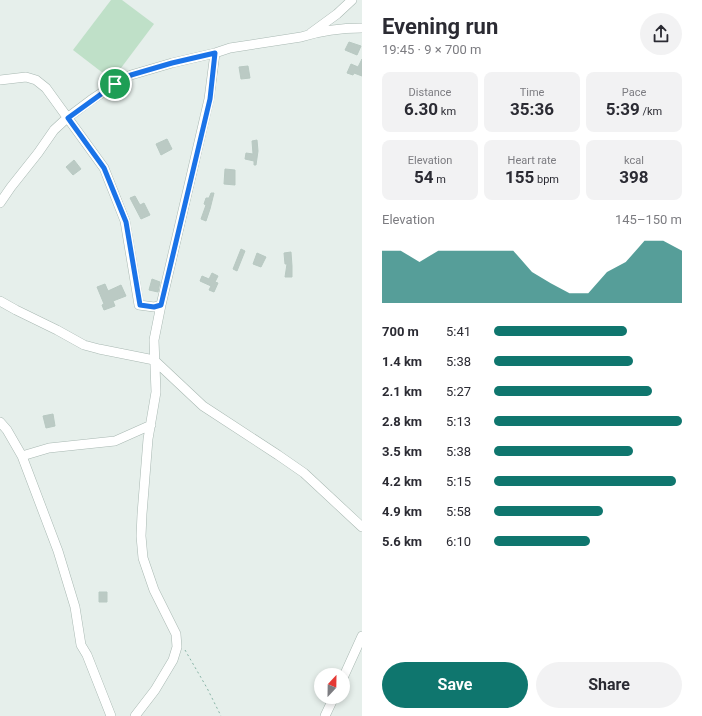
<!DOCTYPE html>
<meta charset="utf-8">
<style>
body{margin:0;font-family:Roboto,sans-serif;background:#f2f2f3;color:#2b2b33;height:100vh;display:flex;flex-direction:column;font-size:15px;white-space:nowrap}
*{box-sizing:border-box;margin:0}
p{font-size:13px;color:#7c7c81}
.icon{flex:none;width:22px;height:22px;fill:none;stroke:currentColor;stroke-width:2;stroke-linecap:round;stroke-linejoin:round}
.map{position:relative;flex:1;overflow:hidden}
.sheet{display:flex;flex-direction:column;background:#fff;width:340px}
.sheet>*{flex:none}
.needle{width:26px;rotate:22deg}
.controls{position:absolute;left:314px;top:668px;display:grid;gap:8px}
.controls a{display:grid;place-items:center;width:36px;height:36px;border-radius:50%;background:#fff;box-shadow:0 2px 6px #0003;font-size:20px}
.pin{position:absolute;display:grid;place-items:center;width:34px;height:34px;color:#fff;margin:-17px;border:2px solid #fff;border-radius:50%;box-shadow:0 1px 4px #0007}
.round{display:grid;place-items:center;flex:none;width:42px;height:42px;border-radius:21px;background:#f2f2f3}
.overview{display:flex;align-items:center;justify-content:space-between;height:68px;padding:0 20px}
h1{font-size:22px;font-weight:700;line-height:30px}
.metrics{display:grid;grid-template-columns:repeat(3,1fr);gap:6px;height:68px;padding:4px 20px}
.metrics div{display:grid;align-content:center;border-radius:8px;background:#f2f2f3;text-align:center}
.metrics b{font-size:17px;font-weight:700}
.metrics small{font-size:11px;font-weight:400}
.metrics p{font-size:11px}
.chart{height:112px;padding:8px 20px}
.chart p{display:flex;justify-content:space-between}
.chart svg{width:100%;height:72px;margin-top:4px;fill:#0f766e;opacity:.7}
.button{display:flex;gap:8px;margin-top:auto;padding:8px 20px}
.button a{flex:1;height:46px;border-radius:24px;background:#0f766e;color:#fff;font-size:16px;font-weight:700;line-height:46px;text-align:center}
.button a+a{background:#f2f2f3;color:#2b2b33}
ul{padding:0 20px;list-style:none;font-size:13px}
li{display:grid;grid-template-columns:64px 48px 1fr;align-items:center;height:30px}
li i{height:10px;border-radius:5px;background:#0f766e}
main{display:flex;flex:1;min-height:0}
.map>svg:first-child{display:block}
.green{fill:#bfe0c8}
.building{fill:#bbcac4;stroke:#b8c9c2}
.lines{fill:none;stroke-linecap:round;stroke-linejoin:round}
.minor-casing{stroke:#a8b8b2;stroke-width:10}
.path{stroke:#86b3a5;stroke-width:1;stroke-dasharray:2 3;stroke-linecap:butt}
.minor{stroke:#fff;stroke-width:9}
.route-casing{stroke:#fff;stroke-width:8}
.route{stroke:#1a73e8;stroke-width:5}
</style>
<main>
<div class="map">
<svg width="362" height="716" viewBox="0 0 362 716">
<rect width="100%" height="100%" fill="#e6efeb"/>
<!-- green -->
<path class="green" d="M 111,0 L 122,0 L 154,24 L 112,80 L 73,50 Z"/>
<!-- building -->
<path class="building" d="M 349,42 L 361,46 L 357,55 L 345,50 Z
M 362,59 L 362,76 L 354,73 L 353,75 L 347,73 L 351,64 L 358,67 Z
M 248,66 L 250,78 L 241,79 L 239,67 Z
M 167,139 L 172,149 L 161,155 L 156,144 Z
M 257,140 L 258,151 L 256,165 L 254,165 L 254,161 L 245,159 L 246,153 L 253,154 L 252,141 Z
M 74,160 L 81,169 L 73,175 L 66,167 Z
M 225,169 L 235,170 L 235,185 L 224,184 Z
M 211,193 L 214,193 L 210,209 L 206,221 L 201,219 L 206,205 L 204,204 L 206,198 L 209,198 Z
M 135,196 L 140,205 L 144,203 L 150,215 L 141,219 L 130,198 Z
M 241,249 L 245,251 L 237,271 L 233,269 Z
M 291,252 L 292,266 L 292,277 L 285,277 L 287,264 L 285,264 L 284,253 Z
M 257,253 L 266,257 L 261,267 L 253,264 Z
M 212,273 L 218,276 L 215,282 L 218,283 L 214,292 L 209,290 L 211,286 L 200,281 L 202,276 L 209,279 Z
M 152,279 L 160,282 L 158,292 L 149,290 Z
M 105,284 L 108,291 L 121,285 L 126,296 L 113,301 L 115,306 L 104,310 L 102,305 L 104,304 L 97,287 Z
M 53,414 L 55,426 L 46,428 L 43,416 Z
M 99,592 L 107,592 L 107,602 L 99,602 Z"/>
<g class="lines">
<!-- minor casing -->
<g class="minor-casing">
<path id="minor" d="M 311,33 L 337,14 L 352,0
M 0,80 L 26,77 L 36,80 L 46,88 L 104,168 L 125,221 L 139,305 L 154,307 L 161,305
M 0,203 L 11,187 L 38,153 L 54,130 L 67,118 L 91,100 L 115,84 L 131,75 L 172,63 L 215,53 L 230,48 L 301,37 C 320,31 342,28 362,28
M 0,301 L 16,310 L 57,330 L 84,345 L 99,349 L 154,360 L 203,406 L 278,455 L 304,473 L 362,527
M 0,422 L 7,430 L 22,456 L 58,551 L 75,607 L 81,645 L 87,655 L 111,716
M 22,456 L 49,448 L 115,441 L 151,425
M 343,678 L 362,636
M 135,716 L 155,690 L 173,660 L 177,647 L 176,634 L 154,590 L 143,558 L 141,536 L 142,514 L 148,439 L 156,392 L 154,340 L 161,305 L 209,99 L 215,53
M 325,716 L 334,697"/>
</g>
<!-- path -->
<path class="path" d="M 185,650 L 207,688 L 221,716"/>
<!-- minor -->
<use href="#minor" class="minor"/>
</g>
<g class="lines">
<!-- route casing -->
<g class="route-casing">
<path id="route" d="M 215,53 L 210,99 L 161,305 L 154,307 L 140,305 L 126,222 L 104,168 L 68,118 L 115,84 L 131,75 L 172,63 Z"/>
</g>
<!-- route -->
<use href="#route" class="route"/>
</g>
</svg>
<div class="controls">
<a><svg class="needle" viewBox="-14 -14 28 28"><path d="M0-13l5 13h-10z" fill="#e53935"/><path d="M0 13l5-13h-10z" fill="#7c7c81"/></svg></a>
</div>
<div class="pin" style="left:115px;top:84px;background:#1e9e55"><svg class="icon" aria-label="arrive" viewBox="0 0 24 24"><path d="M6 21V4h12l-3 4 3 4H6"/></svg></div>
</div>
<section class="sheet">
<div class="overview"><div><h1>Evening run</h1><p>19:45 · 9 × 700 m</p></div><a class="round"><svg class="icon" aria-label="share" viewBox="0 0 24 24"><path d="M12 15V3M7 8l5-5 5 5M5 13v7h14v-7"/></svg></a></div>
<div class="metrics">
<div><p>Distance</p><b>6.30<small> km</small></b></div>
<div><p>Time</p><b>35:36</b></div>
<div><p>Pace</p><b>5:39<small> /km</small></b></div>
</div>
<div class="metrics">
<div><p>Elevation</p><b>54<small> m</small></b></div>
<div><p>Heart rate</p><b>155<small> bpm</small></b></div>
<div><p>kcal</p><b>398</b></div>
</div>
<div class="chart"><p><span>Elevation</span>145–150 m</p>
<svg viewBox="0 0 160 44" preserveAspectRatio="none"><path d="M0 44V12L10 12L20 19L30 12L40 12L50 12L60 12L70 12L80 25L90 32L100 38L110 38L120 25L130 19L140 6L150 6L160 12V44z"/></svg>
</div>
<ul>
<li><b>700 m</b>5:41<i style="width:71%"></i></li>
<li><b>1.4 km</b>5:38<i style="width:74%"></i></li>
<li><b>2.1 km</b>5:27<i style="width:84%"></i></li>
<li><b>2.8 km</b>5:13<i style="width:100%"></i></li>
<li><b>3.5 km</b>5:38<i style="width:74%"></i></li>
<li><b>4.2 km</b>5:15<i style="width:97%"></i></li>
<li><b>4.9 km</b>5:58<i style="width:58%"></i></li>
<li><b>5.6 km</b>6:10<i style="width:51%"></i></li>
</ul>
<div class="button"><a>Save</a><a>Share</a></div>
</section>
</main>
